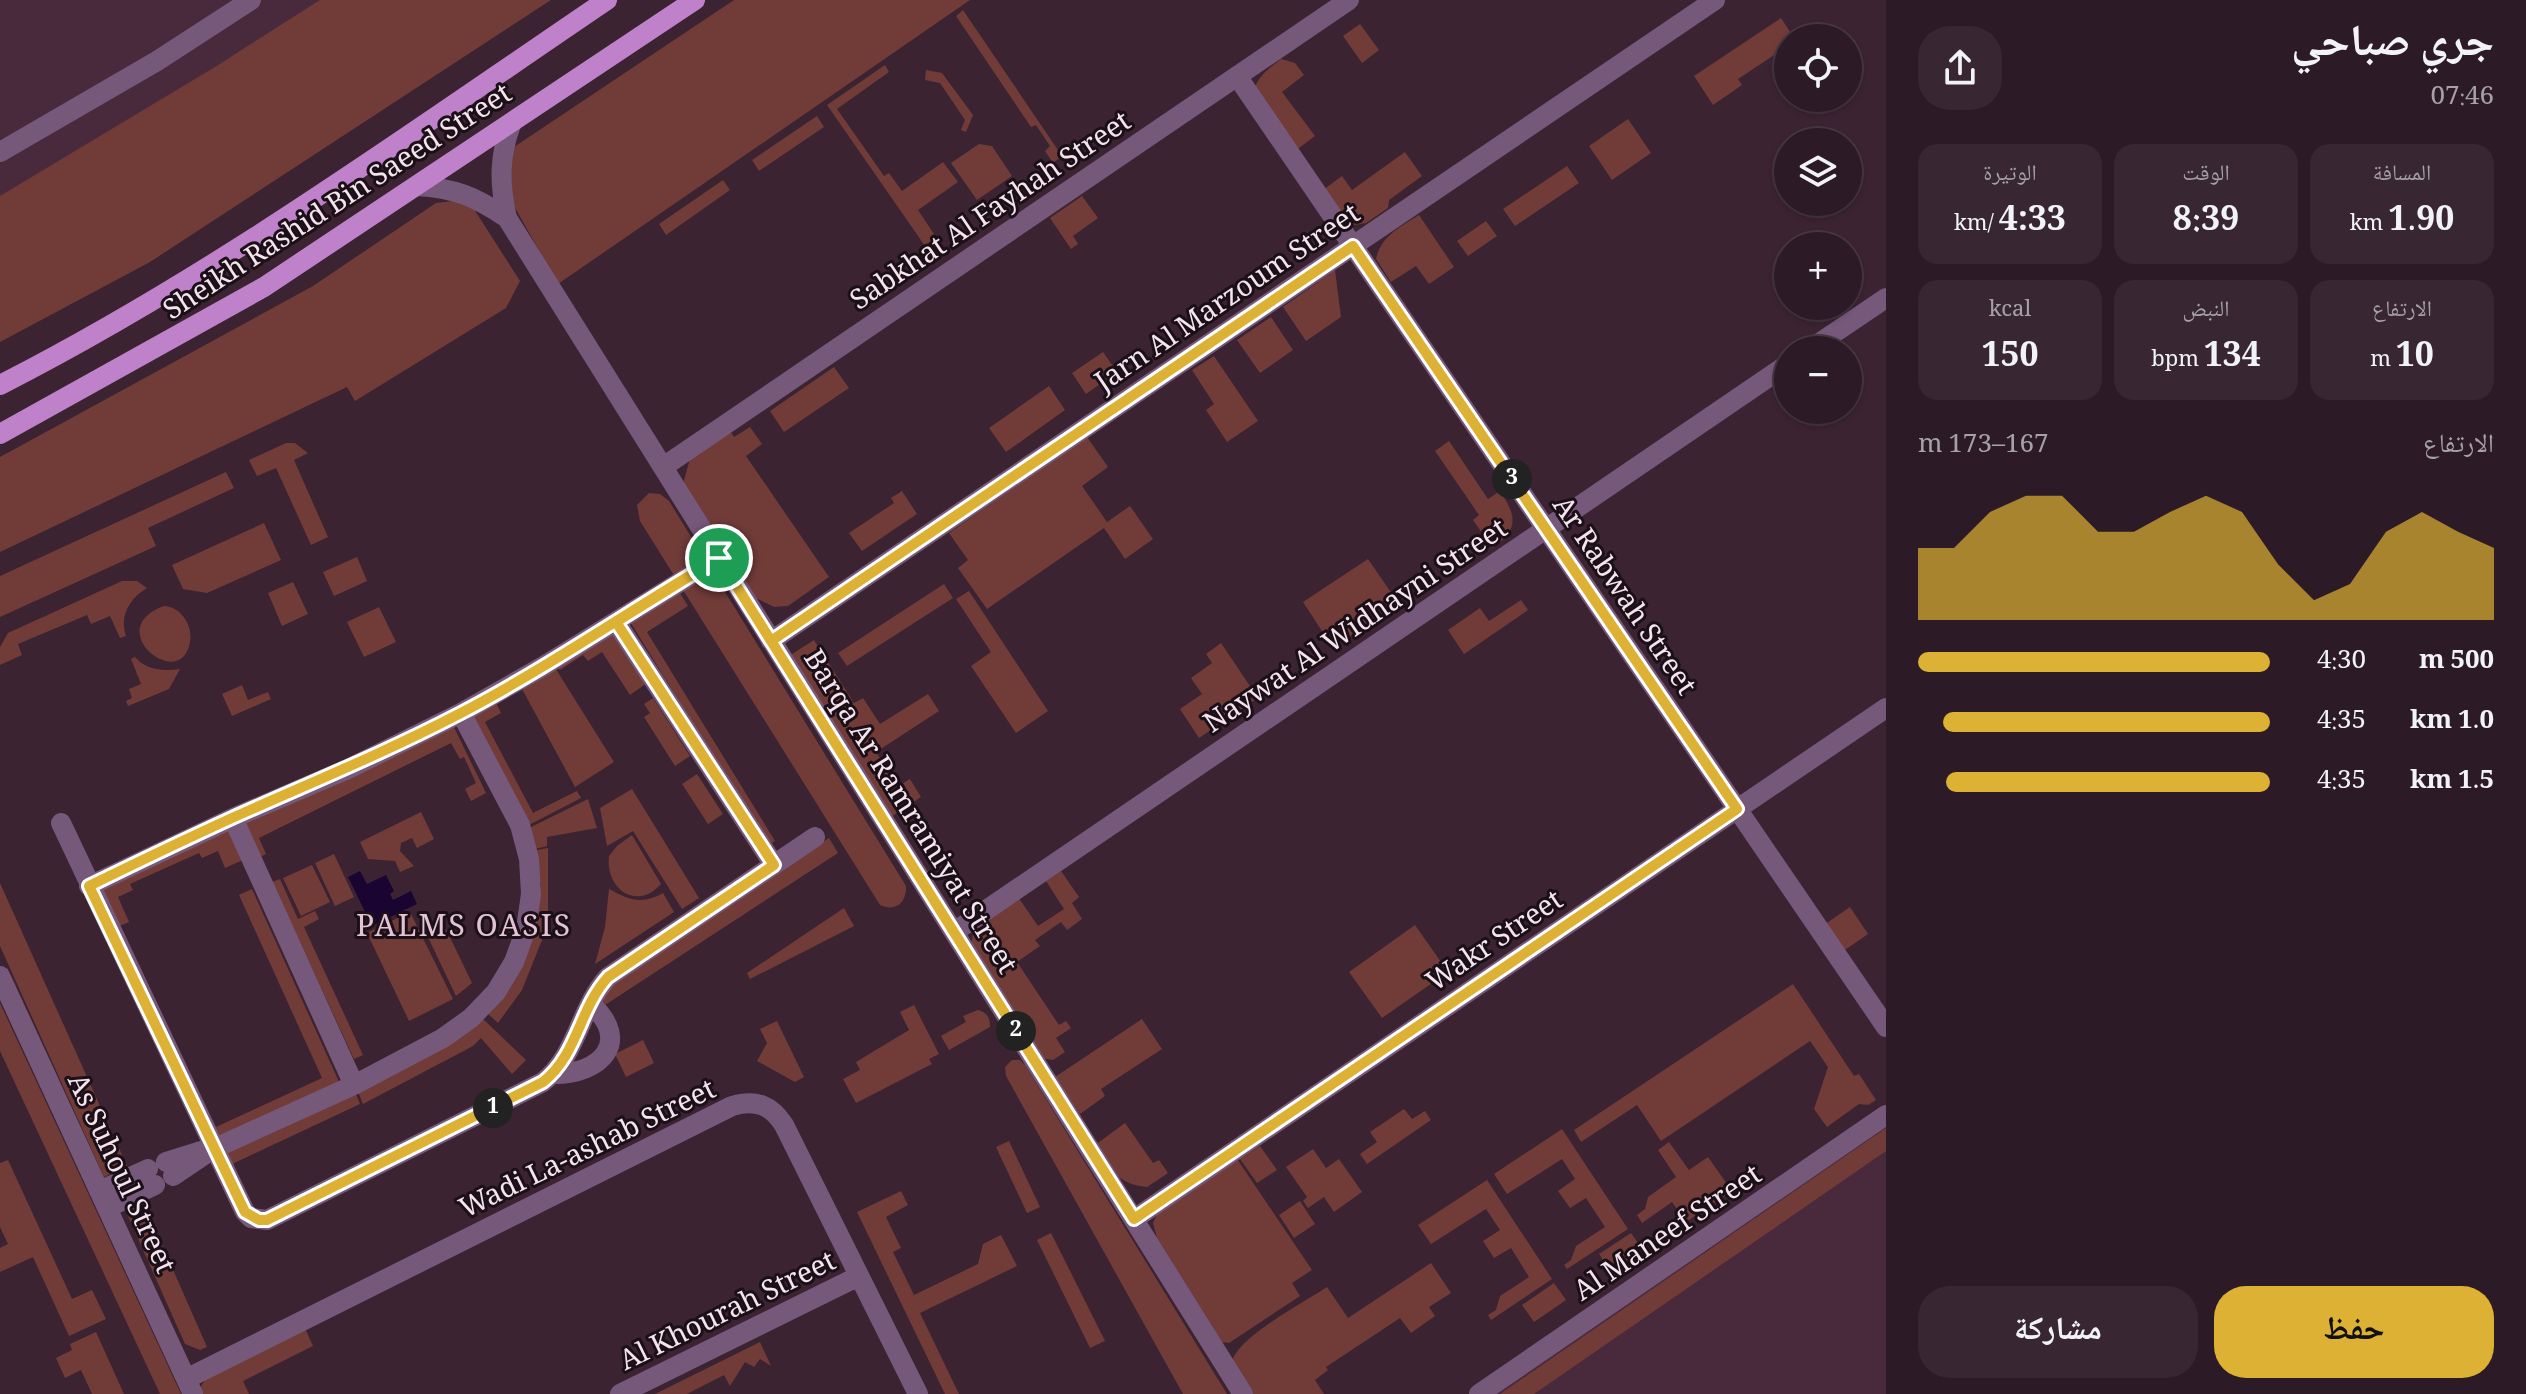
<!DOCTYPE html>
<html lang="ar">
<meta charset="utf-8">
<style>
body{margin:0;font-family:Georgia,"Noto Naskh Arabic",serif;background:#382732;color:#f1f3f6;direction:rtl;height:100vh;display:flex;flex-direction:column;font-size:30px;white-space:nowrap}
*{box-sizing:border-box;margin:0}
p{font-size:26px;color:#a6a1a7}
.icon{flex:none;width:44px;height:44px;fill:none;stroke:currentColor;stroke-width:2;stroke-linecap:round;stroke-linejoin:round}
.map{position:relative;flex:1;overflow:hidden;direction:ltr}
.sheet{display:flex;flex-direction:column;background:#2c1a26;width:640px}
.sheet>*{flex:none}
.fabs{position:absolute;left:1774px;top:24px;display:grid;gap:16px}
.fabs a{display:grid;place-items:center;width:88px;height:88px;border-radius:50%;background:#2c1a26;box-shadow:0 2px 6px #0004,0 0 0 2px #483843;font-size:40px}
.pin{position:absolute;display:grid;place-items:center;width:68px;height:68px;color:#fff;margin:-34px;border:4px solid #fff;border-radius:50%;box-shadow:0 2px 8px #0007}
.km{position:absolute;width:40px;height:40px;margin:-20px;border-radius:50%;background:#222;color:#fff;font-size:22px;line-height:40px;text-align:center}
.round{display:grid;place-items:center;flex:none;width:84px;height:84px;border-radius:32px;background:#382732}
.headline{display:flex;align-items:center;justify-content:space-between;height:136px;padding:0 32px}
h1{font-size:44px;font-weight:700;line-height:60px}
.figures{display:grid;grid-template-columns:repeat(3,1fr);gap:12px;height:136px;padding:8px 32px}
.figures div{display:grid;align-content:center;border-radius:20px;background:#382732;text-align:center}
.figures b{font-size:34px;font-weight:700}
.figures small{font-size:22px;font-weight:400}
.figures p{font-size:22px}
.chart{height:224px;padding:16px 32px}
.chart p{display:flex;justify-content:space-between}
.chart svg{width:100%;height:144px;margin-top:8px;fill:#ddb133;opacity:.7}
.primary-button{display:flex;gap:16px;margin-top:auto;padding:16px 32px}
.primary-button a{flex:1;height:92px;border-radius:32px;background:#ddb133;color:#111;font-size:32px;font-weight:700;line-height:92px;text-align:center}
.primary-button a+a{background:#382732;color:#f1f3f6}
ul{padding:0 32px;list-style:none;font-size:26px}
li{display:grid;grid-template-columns:128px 96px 1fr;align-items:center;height:60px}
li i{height:20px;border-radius:10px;background:#ddb133}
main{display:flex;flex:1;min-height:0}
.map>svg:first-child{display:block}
.built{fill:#492a3d}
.green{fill:#713c38}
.water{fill:#1a0532}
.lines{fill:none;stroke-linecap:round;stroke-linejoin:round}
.minor{stroke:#76587b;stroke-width:20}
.major{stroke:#bf82ca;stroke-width:20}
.route-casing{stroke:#fff;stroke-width:16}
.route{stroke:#ddb133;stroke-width:10}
.labels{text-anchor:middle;stroke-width:6;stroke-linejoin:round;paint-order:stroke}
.street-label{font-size:28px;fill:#f5e4ee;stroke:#1b1017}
.neighbourhood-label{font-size:30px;letter-spacing:2px;fill:#e2c2d4;stroke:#1b1017}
</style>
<main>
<section class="sheet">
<div class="headline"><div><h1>جري صباحي</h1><p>07:46</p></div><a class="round"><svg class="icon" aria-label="share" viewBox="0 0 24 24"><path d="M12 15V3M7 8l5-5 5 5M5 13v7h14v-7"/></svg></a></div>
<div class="figures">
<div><p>المسافة</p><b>1.90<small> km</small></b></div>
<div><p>الوقت</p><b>8:39</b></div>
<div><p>الوتيرة</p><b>4:33<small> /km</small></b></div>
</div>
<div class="figures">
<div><p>الارتفاع</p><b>10<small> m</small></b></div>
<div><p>النبض</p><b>134<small> bpm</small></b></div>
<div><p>kcal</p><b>150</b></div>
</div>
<div class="chart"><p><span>الارتفاع</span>167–173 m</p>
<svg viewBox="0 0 160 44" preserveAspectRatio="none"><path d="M0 44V22L10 22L20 11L30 6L40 6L50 17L60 17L70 11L80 6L90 11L100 27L110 38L120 33L130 17L140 11L150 17L160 22V44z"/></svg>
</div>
<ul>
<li><b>500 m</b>4:30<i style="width:100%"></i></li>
<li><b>1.0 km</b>4:35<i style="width:93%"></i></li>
<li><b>1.5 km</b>4:35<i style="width:92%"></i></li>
</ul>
<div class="primary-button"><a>حفظ</a><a>مشاركة</a></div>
</section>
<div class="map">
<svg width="1886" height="1394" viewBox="0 0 1886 1394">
<rect width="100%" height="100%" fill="#3b2332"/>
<!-- built -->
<path class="built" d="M 0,0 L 401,0 L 0,246 Z
M 1886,1125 L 1886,1394 L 1489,1394 Z"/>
<!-- green -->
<path class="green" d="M 320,0 L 551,0 L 150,262 L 0,342 L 0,196 L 215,67 Z
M 734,0 L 970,0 L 558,284 L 514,206 L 505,153 Z
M 963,10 L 1062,156 L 1053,163 L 1045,151 L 1050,146 L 1036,125 L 1031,127 L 956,16 Z
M 1781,18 L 1794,38 L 1788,38 L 1788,46 L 1738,79 L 1742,85 L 1713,105 L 1694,76 Z
M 1360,24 L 1379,50 L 1362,63 L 1343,36 Z
M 1281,59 L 1295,63 L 1304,75 L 1282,92 L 1315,136 L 1295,151 L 1253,95 C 1256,77 1267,70 1281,59 Z
M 885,65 L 889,72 L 837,109 L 884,176 L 889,173 L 902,191 L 943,162 L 958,182 L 918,210 L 936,237 L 925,246 L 827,105 Z
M 926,70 L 942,73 L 973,115 L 966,132 L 961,130 L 965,120 L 940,83 L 925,80 Z
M 817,116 L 824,127 L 759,171 L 752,160 Z
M 1628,119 L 1651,153 L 1612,180 L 1589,146 Z
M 979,144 L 992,146 L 1012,176 L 977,200 L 951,163 Z
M 1405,152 L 1422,176 L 1389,200 L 1388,208 L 1366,223 L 1354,225 L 1343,217 L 1323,190 L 1342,176 L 1352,190 Z
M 1567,166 L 1579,183 L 1515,226 L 1503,209 Z
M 723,180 L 730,190 L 666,235 L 659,224 Z
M 1082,196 L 1098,218 L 1073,236 L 1078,244 L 1071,249 L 1050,218 Z
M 453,201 L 474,209 L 520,281 L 506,308 L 355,401 L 347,387 L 0,552 L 0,457 L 313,286 L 436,203 Z
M 1419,215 L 1454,267 L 1429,284 L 1416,266 L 1391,282 L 1376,259 C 1381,236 1400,227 1419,215 Z
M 1486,221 L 1497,236 L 1468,256 L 1457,241 Z
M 1335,270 L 1341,317 L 1306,341 L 1283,307 Z
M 1271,317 L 1293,350 L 1260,373 L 1237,340 Z
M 1103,352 L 1117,372 L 1086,394 L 1072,373 Z
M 1214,356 L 1258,421 L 1227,442 L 1206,410 L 1214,404 L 1192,370 Z
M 834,367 L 849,388 L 784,432 L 770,411 Z
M 1049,386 L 1065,410 L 1006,452 L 989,428 Z
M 750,427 L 762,444 L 746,456 L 829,577 L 788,606 L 774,607 L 756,598 L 683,484 L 691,455 L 729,429 L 734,437 Z
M 1087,437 L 1108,467 L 1082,486 L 1107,522 L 1130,506 L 1153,539 L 1125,559 L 1104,528 L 987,609 L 958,568 L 968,560 L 949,533 Z
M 1449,441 L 1488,499 L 1500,491 C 1517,516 1519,530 1492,548 L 1473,520 L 1479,515 L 1435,451 Z
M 286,443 L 295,443 L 308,453 L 294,460 L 328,537 L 311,545 L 276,468 L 257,476 L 249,460 Z
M 226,472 L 234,488 L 148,528 L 156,546 L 0,617 L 0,576 Z
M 902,491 L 917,514 L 862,551 L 849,533 L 894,503 L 891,498 Z
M 649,493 L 660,494 L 669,501 L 906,886 C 907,903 895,912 880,905 L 640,521 L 637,505 Z
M 264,523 L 281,560 L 207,593 L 183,589 L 172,565 Z
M 357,557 L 367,581 L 334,596 L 323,572 Z
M 1368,559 L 1399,604 L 1333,648 L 1303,602 Z
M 122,581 L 137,581 L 147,588 C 130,598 119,616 126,636 L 120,638 L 110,616 L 91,624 L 87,615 L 18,644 L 22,655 L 0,665 L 0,647 L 8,633 Z
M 293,582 L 308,614 L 282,626 L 268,593 Z
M 944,584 L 953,598 L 847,666 L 838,653 Z
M 678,590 L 688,606 L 647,632 L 775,841 L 768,845 L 629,620 Z
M 969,591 L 1048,711 L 1016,733 L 971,666 L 991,652 L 956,599 Z
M 1521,600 L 1528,610 L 1464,654 L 1448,630 L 1480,608 L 1489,621 Z
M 164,606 C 181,607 193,625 190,642 C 181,694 100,629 164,606 Z
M 379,607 L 396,642 L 364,657 L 347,622 Z
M 611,628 L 647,683 L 630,695 L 602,652 L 588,661 L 583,655 L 560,670 L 555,664 Z
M 814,640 L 854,703 L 863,698 L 880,724 L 928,694 L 939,711 L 876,752 L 898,786 L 910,779 L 921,797 L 891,817 L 789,656 Z
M 1221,643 L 1258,698 L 1199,738 L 1180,709 L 1202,694 L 1191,678 L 1212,663 L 1206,654 Z
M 135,657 C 147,671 164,671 180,669 L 169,689 L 128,706 L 126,701 L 132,698 L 129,689 L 141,684 L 131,659 Z
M 554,666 L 614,762 L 575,787 L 521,687 Z
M 242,685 L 248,700 L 268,692 L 271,699 L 232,716 L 222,694 Z
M 653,698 L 690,756 L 675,766 L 644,717 L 650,713 L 644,704 Z
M 496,703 L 501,713 L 485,722 L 533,813 L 577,791 L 581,798 L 527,826 L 471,716 Z
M 450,719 L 486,793 L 471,801 L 465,789 L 476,783 L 464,757 L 460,759 L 451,743 L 259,838 L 266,854 L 256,859 L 239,823 Z
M 697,774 L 723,814 L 708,824 L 682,784 Z
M 632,789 L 699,898 L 682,909 L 633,831 L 607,846 L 600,808 Z
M 588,799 L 597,828 L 547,837 L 547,846 L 531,850 L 527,829 Z
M 421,812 L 434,839 L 417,848 L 412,838 L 401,843 L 400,851 L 414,866 L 400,872 L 395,861 L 368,859 L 360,842 Z
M 230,829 L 243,860 L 225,868 L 218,851 L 202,858 L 199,853 L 130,884 L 133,890 L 118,897 L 129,922 L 117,927 L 100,887 Z
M 632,835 L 661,884 C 636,912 605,888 609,856 L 617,846 Z
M 829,838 L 838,853 L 605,1005 L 598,991 L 602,982 Z
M 548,848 L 548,925 L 522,990 L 498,1023 L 487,1013 L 528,948 L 541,885 L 532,851 Z
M 334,854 L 354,897 L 335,906 L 315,863 Z
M 312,865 L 330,902 L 301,916 L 283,878 Z
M 1061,871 L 1079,897 L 1072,903 L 1082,919 L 1067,930 L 1061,922 L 1035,940 L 1040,946 L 1017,962 L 1059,1025 L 1066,1021 L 1071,1028 L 1056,1038 L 1065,1052 L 1053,1060 L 1041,1058 L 971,946 L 974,927 L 1018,897 L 1038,926 L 1064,909 L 1046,881 Z
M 280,879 L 298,919 L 315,911 L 319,919 L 304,927 L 363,1055 L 354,1059 L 272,882 Z
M 0,883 L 127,1166 L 104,1177 L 0,946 Z
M 252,889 L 340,1084 L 221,1138 L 216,1127 L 322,1078 L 239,895 Z
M 609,889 C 629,900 642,905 663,893 L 674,912 L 595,964 L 605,927 Z
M 1850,907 L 1868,934 L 1842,952 L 1824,925 Z
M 844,908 L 854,926 L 750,979 L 747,973 Z
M 410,912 L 453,999 L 409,1021 L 367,933 Z
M 444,925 L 472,983 L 456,996 L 426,933 Z
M 1415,925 L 1448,972 L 1382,1018 L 1349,972 Z
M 1793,984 L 1854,1076 L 1859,1074 L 1876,1100 L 1868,1105 L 1859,1104 L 1827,1127 L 1814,1109 L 1828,1067 L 1810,1041 L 1661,1141 L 1637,1105 L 1581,1142 L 1574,1130 Z
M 0,1003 L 181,1394 L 160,1394 L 0,1051 Z
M 914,1005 L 939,1054 L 929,1059 L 932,1064 L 856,1103 L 843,1079 L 860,1070 L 856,1062 L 909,1030 L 900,1012 Z
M 978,1010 C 988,1013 990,1018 990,1027 L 949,1050 L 941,1036 L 966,1022 L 963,1016 Z
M 479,1015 L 526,1060 L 512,1074 L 481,1038 L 473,1046 L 363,1104 L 356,1087 Z
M 1142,1019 L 1162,1049 L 1101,1089 L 1105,1096 L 1080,1114 L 1055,1077 Z
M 777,1021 L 804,1077 L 795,1082 L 757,1061 L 767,1043 L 760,1029 Z
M 643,1040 L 654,1063 L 626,1077 L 615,1054 Z
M 1012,1060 L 1020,1060 L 1025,1065 L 1227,1394 L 1183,1394 L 1006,1076 L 1005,1067 Z
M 354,1089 L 360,1104 L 230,1165 L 223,1151 Z
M 1404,1109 L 1412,1119 L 1425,1111 L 1431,1120 L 1367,1164 L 1360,1154 L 1377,1142 L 1370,1132 Z
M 1125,1123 L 1153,1163 L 1159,1160 L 1168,1173 L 1147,1187 C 1116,1184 1111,1168 1095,1145 Z
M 1886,1128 L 1886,1151 L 1534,1394 L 1500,1394 Z
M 1562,1129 L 1628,1229 L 1567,1269 L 1564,1265 L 1571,1260 L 1576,1246 L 1605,1227 L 1586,1198 L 1570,1208 L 1558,1191 L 1575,1179 L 1562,1159 L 1507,1194 L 1494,1174 Z
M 1009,1141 L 1040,1207 L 1027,1213 L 996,1147 Z
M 1669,1142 L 1689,1170 L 1708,1157 L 1732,1191 L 1686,1222 L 1672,1202 L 1642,1223 L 1637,1215 L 1645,1209 L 1648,1197 L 1676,1177 L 1658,1150 Z
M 1260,1146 L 1277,1170 L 1257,1183 L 1240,1159 Z
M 1313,1149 L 1326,1168 L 1339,1159 L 1362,1192 L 1334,1212 L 1324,1197 L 1308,1208 L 1303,1201 L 1307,1197 L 1286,1167 Z
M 1235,1156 L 1312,1270 L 1292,1283 L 1300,1296 L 1229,1343 L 1222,1342 L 1157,1238 L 1153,1223 L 1162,1205 Z
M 8,1160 L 72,1299 L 92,1290 L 106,1319 L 69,1336 L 33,1257 L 0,1272 L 0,1248 L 8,1244 L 0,1227 L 0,1163 Z
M 1487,1180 L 1552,1279 L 1491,1320 L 1488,1315 L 1496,1310 L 1500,1296 L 1529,1277 L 1511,1248 L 1494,1258 L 1483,1241 L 1500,1230 L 1486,1209 L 1431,1244 L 1418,1225 Z
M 901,1191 L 908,1205 L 886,1217 L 901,1248 L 893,1252 L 914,1295 L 978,1264 L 983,1244 L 1001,1235 L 1017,1266 L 920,1313 L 959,1394 L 945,1394 L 857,1212 Z
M 141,1197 L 207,1347 L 200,1350 L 185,1344 L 123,1205 Z
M 1300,1201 L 1315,1224 L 1294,1238 L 1279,1215 Z
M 1051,1233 L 1105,1341 L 1090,1348 L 1037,1240 Z
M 1631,1233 L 1643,1250 L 1611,1271 L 1599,1254 Z
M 1431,1263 L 1451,1293 L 1429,1307 L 1435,1316 L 1411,1333 L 1400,1318 L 1326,1367 L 1328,1370 L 1315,1380 L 1324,1394 L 1253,1394 L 1232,1361 C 1241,1335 1303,1303 1327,1287 L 1348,1318 Z
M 1554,1283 L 1566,1300 L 1534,1322 L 1522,1305 Z
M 304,1326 L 313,1346 L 243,1381 L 249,1394 L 201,1394 L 199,1389 L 212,1370 Z
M 96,1332 L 124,1394 L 92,1394 L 81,1370 L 65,1378 L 56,1358 L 72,1350 L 70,1344 Z
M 760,1342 L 771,1366 L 760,1359 L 754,1367 L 745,1362 L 730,1386 L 724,1375 L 687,1394 L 655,1394 Z"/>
<!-- water -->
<path class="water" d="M 360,871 L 367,884 L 386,875 L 394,891 L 390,894 L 393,900 L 411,891 L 417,904 L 372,926 L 348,877 Z"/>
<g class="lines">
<!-- minor -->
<path class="minor" d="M 1237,76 L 1886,1027
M 512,122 C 499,155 499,183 507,218 L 1243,1394
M 0,152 L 157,61 L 251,0
M 417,186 C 455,188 476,197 507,218
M 1809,350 L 1886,298
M 663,467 L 1349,0
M 616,622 L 774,865
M 771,641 L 1715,0
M 233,818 L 354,1085
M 61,823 L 245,1212 L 251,1218 L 267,1220 L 543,1082 C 578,1054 579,1009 608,977 L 815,837
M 89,886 L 233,818 L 350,768 L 461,713 L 542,667 L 719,558
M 954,932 L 1788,364
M 0,976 L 193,1394
M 554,1074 C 601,1074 632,1042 591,1004
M 166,1162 L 201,1151
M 173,1176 L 213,1149 L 354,1085 L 443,1038 L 471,1018 L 496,992 L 514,962 L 526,929 L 531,894 L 529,859 L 520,825 L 461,713
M 99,1191 L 148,1169
M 107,1208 L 155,1185
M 1134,1219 L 1886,708
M 186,1379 L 732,1106 C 756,1099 771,1105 784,1125 L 918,1394
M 620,1394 L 859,1276
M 1479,1394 L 1886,1115"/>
<!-- major -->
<path class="major" d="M 0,385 C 214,276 409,134 607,0
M 0,434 L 264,287 L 695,0"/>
</g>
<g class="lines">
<!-- route casing -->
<g class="route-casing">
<path id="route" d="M 719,558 C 632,609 549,667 459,714 C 384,753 308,784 232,818 C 184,840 136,863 89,886 L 245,1212 L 259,1220 L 267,1220 L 543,1082 C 578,1054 579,1009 608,977 L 774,865 L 616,622 L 719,558 L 1134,1219 L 1737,809 L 1353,246 L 771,641 L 719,558"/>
</g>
<!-- route -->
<use href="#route" class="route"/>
</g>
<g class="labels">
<!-- street labels -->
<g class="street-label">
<text transform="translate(337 201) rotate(-33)" y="10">Sheikh Rashid Bin Saeed Street</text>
<text transform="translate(990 210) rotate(-34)" y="10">Sabkhat Al Fayhah Street</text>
<text transform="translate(1227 297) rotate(-34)" y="10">Jarn Al Marzoum Street</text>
<text transform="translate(1625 595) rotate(56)" y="10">Ar Rabwah Street</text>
<text transform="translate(1355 625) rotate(-34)" y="10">Naywat Al Widhayni Street</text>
<text transform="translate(911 811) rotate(58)" y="10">Barqa Ar Ramramiyat Street</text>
<text transform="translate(1494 940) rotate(-34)" y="10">Wakr Street</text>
<text transform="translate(587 1148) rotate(-26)" y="10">Wadi La-ashab Street</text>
<text transform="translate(122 1173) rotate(65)" y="10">As Suhoul Street</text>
<text transform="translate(1667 1232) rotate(-34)" y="10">Al Maneef Street</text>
<text transform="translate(727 1310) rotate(-26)" y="10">Al Khourah Street</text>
</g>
<!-- neighbourhood labels -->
<g class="neighbourhood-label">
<text x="464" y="936">PALMS OASIS</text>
</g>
</g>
</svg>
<div class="fabs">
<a><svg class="icon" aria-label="locate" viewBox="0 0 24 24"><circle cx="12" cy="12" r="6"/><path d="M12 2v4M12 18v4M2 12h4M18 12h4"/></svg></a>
<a><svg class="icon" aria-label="layers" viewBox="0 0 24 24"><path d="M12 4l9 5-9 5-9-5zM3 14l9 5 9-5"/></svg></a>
<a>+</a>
<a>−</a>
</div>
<div class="pin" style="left:719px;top:558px;background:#1e9e55"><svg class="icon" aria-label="arrive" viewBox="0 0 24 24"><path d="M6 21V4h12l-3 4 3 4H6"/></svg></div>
<b class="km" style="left:493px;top:1108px">1</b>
<b class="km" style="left:1016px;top:1031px">2</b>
<b class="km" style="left:1512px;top:479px">3</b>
</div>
</main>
